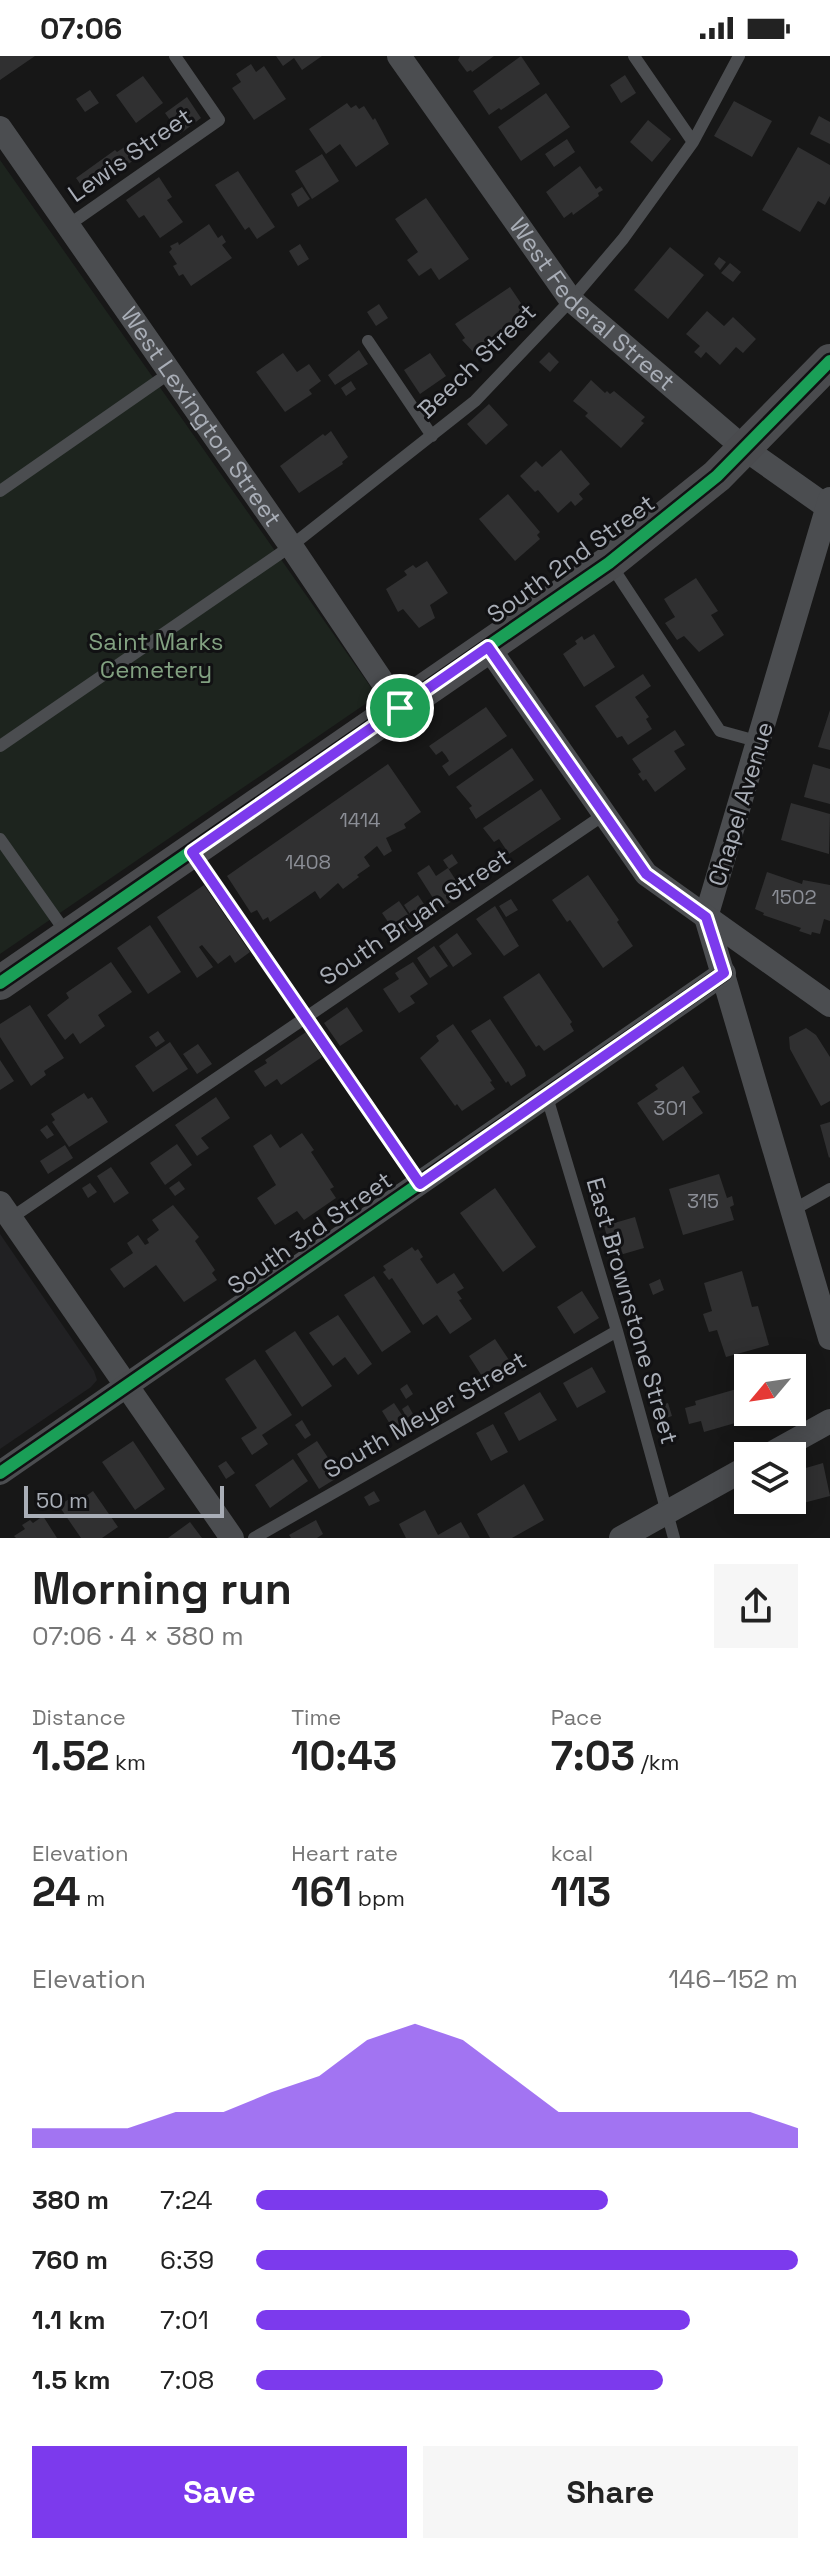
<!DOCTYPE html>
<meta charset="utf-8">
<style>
body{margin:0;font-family:"Space Grotesk",sans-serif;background:#f6f6f6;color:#222;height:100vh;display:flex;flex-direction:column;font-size:30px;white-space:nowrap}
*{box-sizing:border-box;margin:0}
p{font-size:26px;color:#767676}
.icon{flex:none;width:44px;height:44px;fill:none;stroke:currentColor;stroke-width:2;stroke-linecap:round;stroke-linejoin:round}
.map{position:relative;height:1482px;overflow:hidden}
.side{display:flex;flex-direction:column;background:#fff;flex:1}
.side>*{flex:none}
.needle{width:52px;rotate:241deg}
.buttons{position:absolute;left:734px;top:1298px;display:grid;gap:16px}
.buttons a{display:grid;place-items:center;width:72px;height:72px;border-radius:0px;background:#fff;box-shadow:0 4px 20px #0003;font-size:40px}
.scale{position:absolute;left:24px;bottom:20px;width:200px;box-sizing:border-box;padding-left:8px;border:4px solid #a9aeb7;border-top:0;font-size:22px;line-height:28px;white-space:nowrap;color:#a9aeb7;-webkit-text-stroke:6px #111113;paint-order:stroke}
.pin{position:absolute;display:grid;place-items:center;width:68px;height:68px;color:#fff;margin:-34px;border:4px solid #fff;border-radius:50%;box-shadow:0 2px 8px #0007}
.round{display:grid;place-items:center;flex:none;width:84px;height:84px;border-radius:0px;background:#f6f6f6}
.head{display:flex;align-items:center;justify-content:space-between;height:136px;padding:0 32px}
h1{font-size:44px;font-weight:700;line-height:60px}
.stats{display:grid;grid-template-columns:repeat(3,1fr);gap:12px;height:136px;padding:8px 32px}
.stats div{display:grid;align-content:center}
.stats b{font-size:40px;font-weight:700}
.stats small{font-size:22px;font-weight:400}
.stats p{font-size:22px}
.chart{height:224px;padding:16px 32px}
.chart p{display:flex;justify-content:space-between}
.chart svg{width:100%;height:144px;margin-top:8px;fill:#7c3aed;opacity:.7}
.button{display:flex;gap:16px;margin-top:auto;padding:16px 32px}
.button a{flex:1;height:92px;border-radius:0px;background:#7c3aed;color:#fff;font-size:32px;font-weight:700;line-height:92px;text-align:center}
.button a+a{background:#f6f6f6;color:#222}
ul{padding:0 32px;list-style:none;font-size:26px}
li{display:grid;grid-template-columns:128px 96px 1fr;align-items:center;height:60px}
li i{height:20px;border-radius:10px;background:#7c3aed}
.status{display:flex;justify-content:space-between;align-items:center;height:56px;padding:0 40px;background:#fff;direction:ltr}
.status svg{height:22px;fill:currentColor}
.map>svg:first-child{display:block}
.built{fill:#212123}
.green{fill:#1d241e}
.building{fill:#303031}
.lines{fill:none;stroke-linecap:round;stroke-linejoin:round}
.lane{stroke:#4b4d50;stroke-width:12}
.street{stroke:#4b4d50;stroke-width:24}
.secondary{stroke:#4a4b4e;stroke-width:34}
.cycleway-casing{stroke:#111113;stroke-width:17}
.cycleway{stroke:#1a9f57;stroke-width:12}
.route-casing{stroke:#fff;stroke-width:16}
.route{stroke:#7c3aed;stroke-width:10}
.labels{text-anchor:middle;stroke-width:6;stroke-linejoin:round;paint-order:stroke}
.number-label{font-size:20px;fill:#8b8e96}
.street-label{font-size:24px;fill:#a9aeb7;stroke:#111113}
.park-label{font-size:24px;fill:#82a181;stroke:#111113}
</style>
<div class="status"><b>07:06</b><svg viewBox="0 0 49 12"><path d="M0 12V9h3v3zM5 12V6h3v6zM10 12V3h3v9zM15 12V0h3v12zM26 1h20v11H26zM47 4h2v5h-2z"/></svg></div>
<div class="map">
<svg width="830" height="1482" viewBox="0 0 830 1482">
<rect width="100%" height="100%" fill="#171717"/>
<!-- built -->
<path class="built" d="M 0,1178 L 94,1315 L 97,1324 L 91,1331 L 0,1393 Z"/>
<!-- green -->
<path class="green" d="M 0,104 L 377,640 L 0,898 Z"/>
<!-- building -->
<path class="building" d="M 0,0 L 35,0 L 0,24 Z
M 276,0 L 322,0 L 302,14 L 294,2 L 283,10 Z
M 460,0 L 494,0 L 472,16 L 471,14 L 467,16 L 458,4 Z
M 521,0 L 540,28 L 501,54 L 499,52 L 489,59 L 473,35 Z
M 251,8 L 256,16 L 264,10 L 286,43 L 254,64 L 232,32 L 241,26 L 236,18 Z
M 625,19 L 636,37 L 621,47 L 610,29 Z
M 143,20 L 163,47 L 136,67 L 116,39 Z
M 90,34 L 99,47 L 85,56 L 76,43 Z
M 546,37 L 570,71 L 521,105 L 498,71 Z
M 187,41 L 201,62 L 180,78 L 165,57 Z
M 734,45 L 772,65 L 752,101 L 714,80 Z
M 347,47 L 351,52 L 356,49 L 359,53 L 364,50 L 373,64 L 375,62 L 389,88 L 356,111 L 340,88 L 326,98 L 309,73 Z
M 819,60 L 830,66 L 830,88 L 810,78 Z
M 648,64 L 671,83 L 652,106 L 630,86 Z
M 567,83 L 575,96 L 554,111 L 545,98 Z
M 126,90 L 135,103 L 88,139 L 76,122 L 115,94 L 117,96 Z
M 798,91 L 830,109 L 830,140 L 825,149 L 818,145 L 800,176 L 762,154 Z
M 322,98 L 339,125 L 312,143 L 295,115 Z
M 580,110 L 596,133 L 600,130 L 603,134 L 598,137 L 599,140 L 573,159 L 572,156 L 564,162 L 546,136 Z
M 238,115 L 275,171 L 257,183 L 249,171 L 245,174 L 215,129 Z
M 159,121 L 172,141 L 167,144 L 183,166 L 160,182 L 144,159 L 139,162 L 126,144 Z
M 302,131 L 310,143 L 298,151 L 291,138 Z
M 426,142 L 469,203 L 439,224 L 431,212 L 419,220 L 407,204 L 418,196 L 395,163 Z
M 209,168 L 218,182 L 222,179 L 226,186 L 222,189 L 232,202 L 191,230 L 183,218 L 179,220 L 173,210 L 177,208 L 169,196 L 172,193 L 170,190 L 178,186 L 179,189 Z
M 300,188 L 309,203 L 298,210 L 289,195 Z
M 670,191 L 704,219 L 668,263 L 634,234 Z
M 719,201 L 726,206 L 720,214 L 714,208 Z
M 730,207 L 741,216 L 733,226 L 721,217 Z
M 510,231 L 531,262 L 476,299 L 462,284 L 465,282 L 455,268 Z
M 379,248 L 388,262 L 376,270 L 367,256 Z
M 707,255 L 724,270 L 733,261 L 756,283 L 743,297 L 736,291 L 720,309 L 706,296 L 701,302 L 694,296 L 700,290 L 686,278 Z
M 359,294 L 368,308 L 335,329 L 328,319 Z
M 549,296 L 559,306 L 550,316 L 539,306 Z
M 283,297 L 297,316 L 309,308 L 321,325 L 309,334 L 312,338 L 285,356 L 256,316 Z
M 430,297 L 446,320 L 420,338 L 404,314 Z
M 591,324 L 605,337 L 607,335 L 610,338 L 614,335 L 645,361 L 641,365 L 644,367 L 621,392 L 585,360 L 588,357 L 573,345 Z
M 351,325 L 356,333 L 346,340 L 341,332 Z
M 489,348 L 508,369 L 486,389 L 467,368 Z
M 331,375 L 348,401 L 342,406 L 343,408 L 299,437 L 280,410 L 323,378 L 325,380 Z
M 561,394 L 590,428 L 579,438 L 583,443 L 575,450 L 571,445 L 558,457 L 538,434 L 535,436 L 520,420 L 536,405 L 542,411 Z
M 508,438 L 540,476 L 537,479 L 540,483 L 515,505 L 479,463 Z
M 427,505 L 448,537 L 430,549 L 435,562 L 419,572 L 403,553 L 398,556 L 386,533 L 407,519 L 404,515 L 413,509 L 416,512 Z
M 696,522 L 718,555 L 711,559 L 724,579 L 699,596 L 684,580 L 677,584 L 665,567 L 675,561 L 664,543 Z
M 594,578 L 615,611 L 584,631 L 563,598 L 577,588 L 575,585 L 582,580 L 584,584 Z
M 643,618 L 651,630 L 635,641 L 649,661 L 646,663 L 652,673 L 628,689 L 622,680 L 617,682 L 595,650 Z
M 486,651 L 507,680 L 449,720 L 442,710 L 449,705 L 446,700 L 442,695 L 436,699 L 429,690 Z
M 830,654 L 830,694 L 818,691 Z
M 675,674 L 685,689 L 674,695 L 686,713 L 655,736 L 646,723 L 643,725 L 638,718 L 641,716 L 632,703 Z
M 512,692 L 534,724 L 476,763 L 469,752 L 472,750 L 456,731 Z
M 388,708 L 421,756 L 404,768 L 406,772 L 386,782 L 392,795 L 384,800 L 377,790 L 364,801 L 370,810 L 357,819 L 359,821 L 343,833 L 338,827 L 320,843 L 315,835 L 270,866 L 268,861 L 263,864 L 257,854 L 251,857 L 227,820 Z
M 813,708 L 830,713 L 830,748 L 804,741 Z
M 541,733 L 561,763 L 509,798 L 499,783 L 494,786 L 483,772 Z
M 791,747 L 830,758 L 829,798 L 781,784 Z
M 452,798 L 458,807 L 449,813 L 443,804 Z
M 429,809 L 436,820 L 448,812 L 464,837 L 440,853 L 417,817 Z
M 767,816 L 802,828 L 803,824 L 830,829 L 830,865 L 824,863 L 820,878 L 812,876 L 811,879 L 799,875 L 801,872 L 763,859 L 764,857 L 755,853 Z
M 588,819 L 619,864 L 617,866 L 633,890 L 603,912 L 570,864 L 567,866 L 552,844 Z
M 204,829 L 250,896 L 235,907 L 230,899 L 218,908 L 202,889 L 199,891 L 213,911 L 197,922 L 157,861 Z
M 418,839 L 432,860 L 418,870 L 404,849 Z
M 511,843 L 518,854 L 506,861 L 499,850 Z
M 399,845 L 416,870 L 399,882 L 382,857 Z
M 495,850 L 519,890 L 504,900 L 476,863 Z
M 150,869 L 181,916 L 148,938 L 117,892 Z
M 457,877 L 472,898 L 453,911 L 439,890 Z
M 434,890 L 448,910 L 430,922 L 417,902 Z
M 111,906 L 132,936 L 98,959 L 105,970 L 80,988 L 73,977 L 65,984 L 47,959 L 69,942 L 66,937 Z
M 413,906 L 428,928 L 410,940 L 415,947 L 399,957 L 383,933 L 399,923 L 395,917 Z
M 539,917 L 572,966 L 570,968 L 574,975 L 544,995 L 539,989 L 536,991 L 503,941 Z
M 30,949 L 64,1002 L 44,1015 L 46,1019 L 31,1030 L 0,981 L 0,968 Z
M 347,951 L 363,975 L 340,990 L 324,967 Z
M 490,963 L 524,1014 L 526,1020 L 511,1030 L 508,1025 L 506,1027 L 471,975 Z
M 453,968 L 492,1025 L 490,1026 L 495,1033 L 462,1055 L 457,1048 L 455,1050 L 420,1002 L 439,985 L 436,980 Z
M 806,972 L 816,979 L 830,1001 L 830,1045 L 821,1050 L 790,993 L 789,981 Z
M 158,975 L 165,985 L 156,991 L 149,981 Z
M 306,976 L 322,1001 L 281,1029 L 277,1023 L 265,1031 L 254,1015 L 267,1007 L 265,1004 Z
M 170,986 L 188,1013 L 153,1036 L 135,1010 Z
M 198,988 L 212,1008 L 197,1018 L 183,998 Z
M 0,1004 L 14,1025 L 0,1034 Z
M 683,1010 L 700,1036 L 692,1041 L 703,1057 L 663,1085 L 637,1047 L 658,1033 L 655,1029 Z
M 84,1037 L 88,1043 L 92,1041 L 108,1066 L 69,1091 L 52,1066 L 55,1064 L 51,1058 Z
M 216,1041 L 230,1062 L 201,1082 L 209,1092 L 197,1100 L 175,1069 Z
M 830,1066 L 830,1101 L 829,1102 L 820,1069 Z
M 47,1069 L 54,1079 L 47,1083 L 40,1074 Z
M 302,1077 L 314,1094 L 311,1096 L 334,1131 L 330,1133 L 336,1142 L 304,1164 L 297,1155 L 275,1169 L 257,1142 L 276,1129 L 253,1090 L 271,1078 L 280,1092 Z
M 177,1088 L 192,1109 L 165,1129 L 150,1107 Z
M 65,1089 L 73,1102 L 48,1118 L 40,1105 Z
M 111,1111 L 129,1137 L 114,1147 L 97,1120 Z
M 719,1118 L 727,1142 L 732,1140 L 734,1149 L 730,1151 L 734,1164 L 683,1179 L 669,1133 Z
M 179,1125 L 185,1133 L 175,1140 L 169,1132 Z
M 90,1127 L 97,1136 L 88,1142 L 82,1132 Z
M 495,1132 L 536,1191 L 503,1216 L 460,1157 Z
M 173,1149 L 199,1181 L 195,1185 L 215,1214 L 212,1217 L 217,1224 L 184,1246 L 156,1209 L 124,1232 L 110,1213 L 133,1197 L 127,1187 L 138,1179 L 145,1189 L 149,1187 L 147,1183 L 159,1174 L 152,1164 Z
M 635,1161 L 644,1192 L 613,1201 L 604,1170 Z
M 412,1191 L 415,1195 L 418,1193 L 423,1201 L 420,1203 L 437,1228 L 454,1217 L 464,1232 L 457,1236 L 462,1243 L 459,1244 L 472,1263 L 450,1278 L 437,1259 L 423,1269 L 392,1222 L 389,1224 L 383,1216 L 386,1214 L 383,1210 Z
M 742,1215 L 752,1251 L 758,1250 L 769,1289 L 726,1301 L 717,1274 L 709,1276 L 703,1258 L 712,1255 L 704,1227 Z
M 374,1220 L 411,1276 L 382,1296 L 344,1239 Z
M 660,1223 L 664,1234 L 653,1239 L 649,1228 Z
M 582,1235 L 599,1262 L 574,1278 L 557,1251 Z
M 338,1259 L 372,1308 L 358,1319 L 345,1301 L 333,1310 L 309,1277 Z
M 295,1275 L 332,1330 L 302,1351 L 265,1295 Z
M 495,1283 L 513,1310 L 487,1328 L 469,1300 Z
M 255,1303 L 292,1359 L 262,1379 L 268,1388 L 252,1399 L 241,1382 L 257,1372 L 225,1323 Z
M 592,1311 L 606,1336 L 577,1352 L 563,1327 Z
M 407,1328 L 413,1338 L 406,1343 L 400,1333 Z
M 740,1332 L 749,1363 L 704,1376 L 701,1365 L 689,1368 L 685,1352 L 696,1349 L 695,1345 Z
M 540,1336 L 557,1364 L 519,1385 L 504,1357 Z
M 394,1347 L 406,1365 L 393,1373 L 382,1355 Z
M 668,1347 L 672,1360 L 663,1363 L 659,1350 Z
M 408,1349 L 413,1358 L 407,1362 L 402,1353 Z
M 302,1364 L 311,1379 L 305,1383 L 295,1369 Z
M 493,1368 L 508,1396 L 491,1405 L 476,1377 Z
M 133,1385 L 165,1433 L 135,1454 L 102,1406 Z
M 317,1385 L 340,1420 L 319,1433 L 297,1398 Z
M 293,1403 L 308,1425 L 270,1452 L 255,1429 Z
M 226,1405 L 235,1417 L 226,1423 L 218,1410 Z
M 823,1407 L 830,1440 L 765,1457 L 761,1444 L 792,1444 L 792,1416 Z
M 524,1428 L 544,1464 L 512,1482 L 490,1482 L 477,1458 Z
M 93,1435 L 118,1471 L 102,1482 L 81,1482 L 59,1450 L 73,1440 L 78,1446 Z
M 374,1435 L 380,1445 L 369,1450 L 364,1441 Z
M 425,1454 L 438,1479 L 461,1466 L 470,1482 L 406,1482 L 399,1468 Z
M 43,1460 L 57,1482 L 16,1482 L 14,1480 L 25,1473 L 22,1469 L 30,1464 L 33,1467 Z
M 316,1464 L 323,1478 L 317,1482 L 291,1482 L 289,1479 Z
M 190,1466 L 202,1482 L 168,1482 Z"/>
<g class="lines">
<!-- lane -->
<path class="lane" d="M 634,0 L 693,86
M 67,170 L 219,64 L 175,0
M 368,285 L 432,380
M 0,435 L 171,316
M 611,509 L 720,675 L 760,686
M 0,690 L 291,490 L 475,345 L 571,244 L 623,183 L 693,86 L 739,0
M 0,783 L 67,878
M 194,798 L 420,1128
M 547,1041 L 617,1275 L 674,1482
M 793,1154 L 830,1133
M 11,1162 L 605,758
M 254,1482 L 617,1275"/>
<!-- street -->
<g class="street">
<path id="s1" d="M 399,0 L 571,244 L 745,393 L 830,453"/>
<path id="s2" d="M 0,72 L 291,490 L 400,652"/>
<path d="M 830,443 L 706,861 L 830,1282"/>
<path d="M 488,591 L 646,818 L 830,949"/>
<path d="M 0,1147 L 232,1482"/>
<path d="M 767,1400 L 830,1365"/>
<path d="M 0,1417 L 724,917"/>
<path d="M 621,1482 L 748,1411"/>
</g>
<!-- secondary -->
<path class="secondary" d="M 0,927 L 609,507 L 717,420 L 830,305"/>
<!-- cycleway casing -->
<g class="cycleway-casing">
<path id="cycleway" d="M 0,927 L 609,507 L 717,420 L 830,305
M 0,1417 L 724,917"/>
</g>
<!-- cycleway -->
<use href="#cycleway" class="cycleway"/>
</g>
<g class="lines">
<!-- route casing -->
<g class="route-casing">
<path id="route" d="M 488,591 L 646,818 L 706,861 L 724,917 L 420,1128 L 192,796 Z"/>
</g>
<!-- route -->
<use href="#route" class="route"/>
</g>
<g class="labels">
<!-- number labels -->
<g class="number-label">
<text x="360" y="771">1414</text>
<text x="308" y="813">1408</text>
<text x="794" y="848">1502</text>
<text x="670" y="1059">301</text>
<text x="703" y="1152">315</text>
</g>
<!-- street labels -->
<g class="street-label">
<text transform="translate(130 99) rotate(-35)" y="8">Lewis Street</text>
<text dy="8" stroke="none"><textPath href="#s1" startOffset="316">West Federal Street</textPath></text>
<text transform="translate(477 305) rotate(-44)" y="8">Beech Street</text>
<text dy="8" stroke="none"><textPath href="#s2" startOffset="352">West Lexington Street</textPath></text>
<text transform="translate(571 503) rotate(-36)" y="8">South 2nd Street</text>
<text transform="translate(741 748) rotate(-73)" y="8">Chapel Avenue</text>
<text transform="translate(415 861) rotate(-34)" y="8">South Bryan Street</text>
<text transform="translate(310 1177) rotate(-35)" y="8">South 3rd Street</text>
<text transform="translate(632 1255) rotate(74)" y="8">East Brownstone Street</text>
<text transform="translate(425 1359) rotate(-30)" y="8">South Meyer Street</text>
</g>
<!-- park labels -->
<g class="park-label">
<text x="156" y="594">Saint Marks<tspan x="156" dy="28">Cemetery</tspan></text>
</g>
</g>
</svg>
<div class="buttons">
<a><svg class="needle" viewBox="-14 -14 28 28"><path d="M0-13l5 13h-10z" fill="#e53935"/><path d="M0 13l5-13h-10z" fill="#767676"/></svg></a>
<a><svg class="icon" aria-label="layers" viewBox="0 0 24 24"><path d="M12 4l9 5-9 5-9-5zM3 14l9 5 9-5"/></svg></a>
</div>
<div class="scale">50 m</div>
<div class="pin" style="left:400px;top:652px;background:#1e9e55"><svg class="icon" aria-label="arrive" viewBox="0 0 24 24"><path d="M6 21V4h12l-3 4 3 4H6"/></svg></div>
</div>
<section class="side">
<div class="head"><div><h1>Morning run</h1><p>07:06 · 4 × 380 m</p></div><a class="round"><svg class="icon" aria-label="share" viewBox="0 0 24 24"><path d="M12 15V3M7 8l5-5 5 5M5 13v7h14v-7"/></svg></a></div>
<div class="stats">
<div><p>Distance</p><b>1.52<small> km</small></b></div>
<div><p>Time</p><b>10:43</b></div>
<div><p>Pace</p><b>7:03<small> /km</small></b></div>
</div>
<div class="stats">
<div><p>Elevation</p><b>24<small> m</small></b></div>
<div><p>Heart rate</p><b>161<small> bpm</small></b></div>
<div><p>kcal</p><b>113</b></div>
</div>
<div class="chart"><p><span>Elevation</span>146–152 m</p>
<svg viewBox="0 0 160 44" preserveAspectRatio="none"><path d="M0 44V38L10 38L20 38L30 33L40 33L50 27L60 22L70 11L80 6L90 11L100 22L110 33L120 33L130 33L140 33L150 33L160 38V44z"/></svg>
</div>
<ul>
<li><b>380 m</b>7:24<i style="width:65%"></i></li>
<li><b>760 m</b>6:39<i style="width:100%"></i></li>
<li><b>1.1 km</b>7:01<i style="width:80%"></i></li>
<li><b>1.5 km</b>7:08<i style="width:75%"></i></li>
</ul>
<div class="button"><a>Save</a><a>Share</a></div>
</section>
